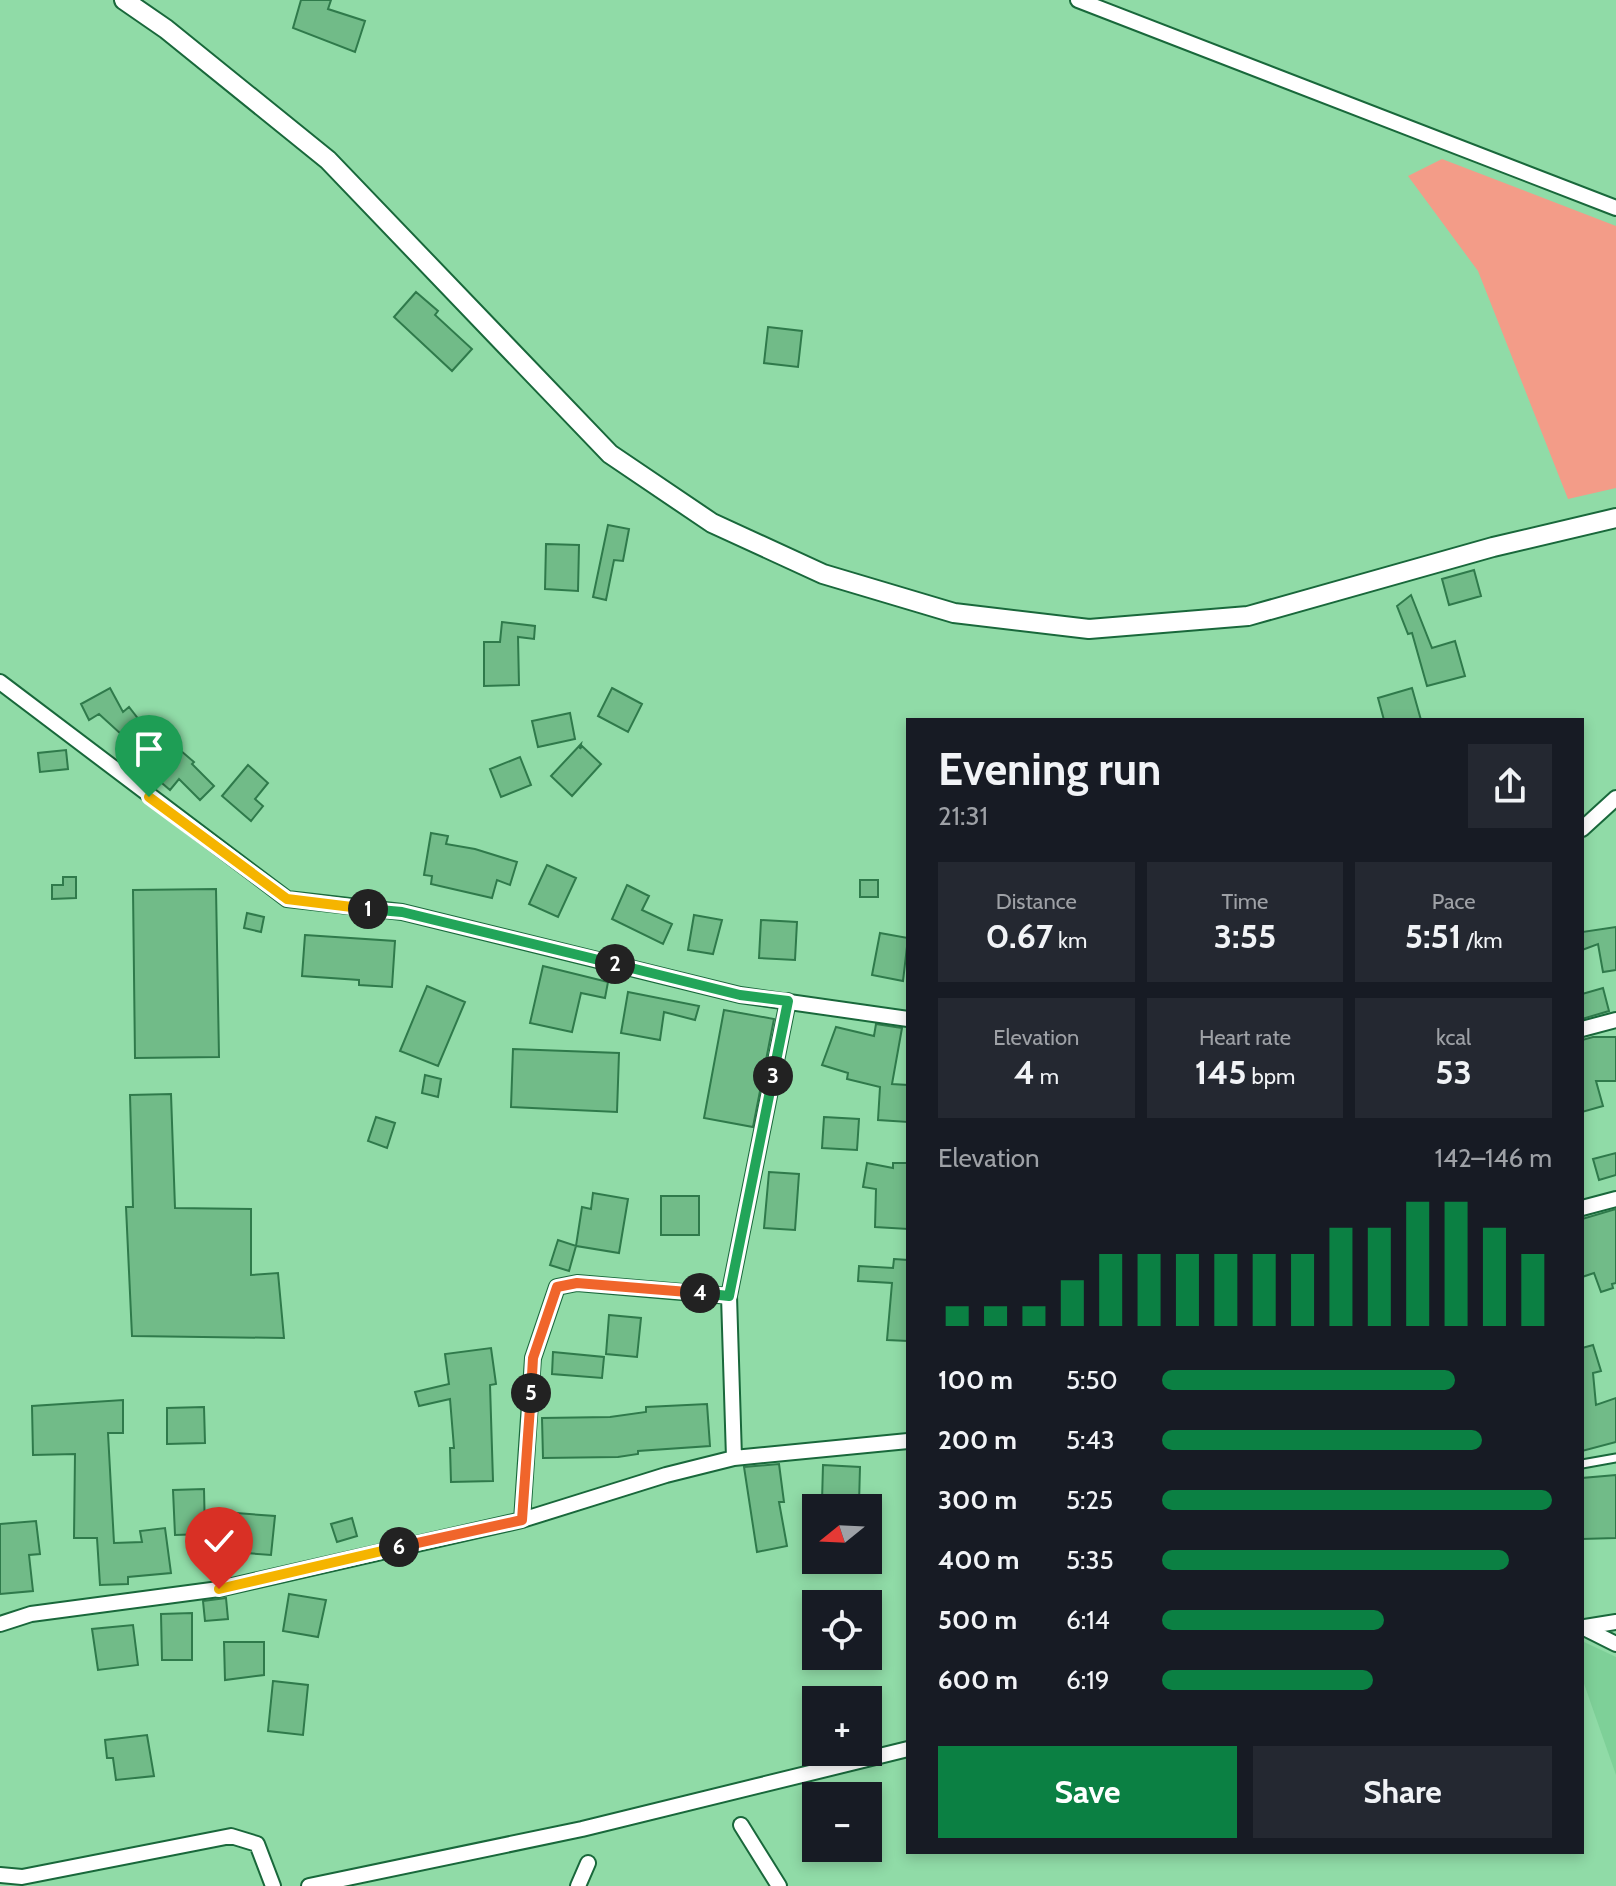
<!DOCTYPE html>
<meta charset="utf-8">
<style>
body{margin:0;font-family:Cabin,sans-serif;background:#242831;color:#f1f3f6;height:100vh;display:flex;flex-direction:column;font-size:30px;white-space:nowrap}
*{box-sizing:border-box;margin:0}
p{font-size:26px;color:#9ea1a6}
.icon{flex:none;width:44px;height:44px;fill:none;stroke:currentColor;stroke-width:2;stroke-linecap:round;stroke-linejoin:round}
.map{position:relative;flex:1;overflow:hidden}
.panel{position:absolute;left:906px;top:718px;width:678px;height:1136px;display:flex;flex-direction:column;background:#171b24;border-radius:0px;box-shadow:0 4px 12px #0003}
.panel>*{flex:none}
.needle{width:52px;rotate:252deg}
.buttons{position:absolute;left:802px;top:1494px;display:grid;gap:16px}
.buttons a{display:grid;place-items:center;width:80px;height:80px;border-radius:0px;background:#171b24;box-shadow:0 4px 12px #0003;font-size:40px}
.pin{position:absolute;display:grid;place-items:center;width:68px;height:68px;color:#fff;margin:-82px -34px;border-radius:50% 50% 50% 0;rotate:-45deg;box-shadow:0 0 8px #0007}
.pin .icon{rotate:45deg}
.km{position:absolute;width:40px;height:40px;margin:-20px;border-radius:50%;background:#222;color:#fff;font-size:22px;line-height:40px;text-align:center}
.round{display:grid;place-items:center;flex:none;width:84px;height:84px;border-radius:0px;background:#242831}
.headline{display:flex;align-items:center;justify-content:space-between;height:136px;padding:0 32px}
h1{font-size:44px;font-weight:700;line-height:60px}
.metrics{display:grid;grid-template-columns:repeat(3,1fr);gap:12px;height:136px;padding:8px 32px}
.metrics div{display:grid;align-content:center;border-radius:0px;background:#242831;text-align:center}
.metrics b{font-size:34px;font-weight:700}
.metrics small{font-size:22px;font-weight:400}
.metrics p{font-size:22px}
.chart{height:224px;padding:16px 32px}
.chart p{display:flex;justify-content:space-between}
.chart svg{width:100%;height:144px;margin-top:8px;stroke:#0b8043;stroke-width:6}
.action{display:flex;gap:16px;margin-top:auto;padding:16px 32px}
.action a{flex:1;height:92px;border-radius:0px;background:#0b8043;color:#fff;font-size:32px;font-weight:700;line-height:92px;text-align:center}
.action a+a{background:#242831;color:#f1f3f6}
ul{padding:0 32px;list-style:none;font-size:26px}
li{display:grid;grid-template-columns:128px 96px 1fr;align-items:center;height:60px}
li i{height:20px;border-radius:10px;background:#0b8043}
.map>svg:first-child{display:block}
.built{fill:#7ed098}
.green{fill:#f39c88}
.building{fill:#71bb88;stroke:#2f7a4b;stroke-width:2}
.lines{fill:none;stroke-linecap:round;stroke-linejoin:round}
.service-casing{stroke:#19683b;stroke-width:11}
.minor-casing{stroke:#19683b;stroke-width:18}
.tertiary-casing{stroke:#19683b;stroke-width:22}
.service{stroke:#fff;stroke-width:7}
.minor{stroke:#fff;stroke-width:14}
.tertiary{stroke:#fff;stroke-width:18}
.split-1-casing{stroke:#fff;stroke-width:16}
.split-2-casing{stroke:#fff;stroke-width:16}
.split-3-casing{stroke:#fff;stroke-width:16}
.split-4-casing{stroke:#fff;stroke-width:16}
.split-5-casing{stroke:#fff;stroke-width:16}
.split-6-casing{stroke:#fff;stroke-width:16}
.split-7-casing{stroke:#fff;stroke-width:16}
.split-1{stroke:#f5b400;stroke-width:10}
.split-2{stroke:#22a559;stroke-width:10}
.split-3{stroke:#22a559;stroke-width:10}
.split-4{stroke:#22a559;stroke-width:10}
.split-5{stroke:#f0652b;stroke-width:10}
.split-6{stroke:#f0652b;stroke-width:10}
.split-7{stroke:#f5b400;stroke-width:10}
</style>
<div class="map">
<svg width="1616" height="1886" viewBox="0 0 1616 1886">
<rect width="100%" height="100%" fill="#90dba7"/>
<!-- built -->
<path class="built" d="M 1582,1641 L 1616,1657 L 1616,1775 L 1582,1678 Z"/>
<!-- green -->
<path class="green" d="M 1442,159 L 1616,226 L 1616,488 L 1568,499 L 1478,271 L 1408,176 Z"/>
<!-- building -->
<path class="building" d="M 301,0 L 331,0 L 328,9 L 365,21 L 355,52 L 293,28 Z
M 416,292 L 438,311 L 435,315 L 472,349 L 452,371 L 394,317 Z
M 768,327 L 802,331 L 798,367 L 764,363 Z
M 608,525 L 629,529 L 623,561 L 614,560 L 606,600 L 593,597 Z
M 546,544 L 579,545 L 578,591 L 545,589 Z
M 1474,570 L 1481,596 L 1449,605 L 1442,579 Z
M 1411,595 L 1432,648 L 1455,641 L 1465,676 L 1427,686 L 1412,633 L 1408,634 L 1397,606 Z
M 502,622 L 535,626 L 534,639 L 518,637 L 519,685 L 484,686 L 484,642 L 500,642 Z
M 110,688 L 123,712 L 129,707 L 143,725 L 132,734 L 122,735 L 99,714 L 89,720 L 81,704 Z
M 612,688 L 642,704 L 628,732 L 598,716 Z
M 1412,688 L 1421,720 L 1384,720 L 1378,698 Z
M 570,713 L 575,739 L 538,747 L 532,721 Z
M 166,738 L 194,762 L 192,764 L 214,786 L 200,800 L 179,779 L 170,790 L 142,766 Z
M 581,744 L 580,749 L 582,746 L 601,764 L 572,796 L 551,776 Z
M 66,750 L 68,769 L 40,772 L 38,753 Z
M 520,757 L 531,785 L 501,797 L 490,769 Z
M 248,765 L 268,783 L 255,799 L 263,806 L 251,821 L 222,796 Z
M 431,833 L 448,836 L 446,844 L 475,849 L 517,862 L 510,885 L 497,880 L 492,898 L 431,884 L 432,876 L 424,875 Z
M 547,865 L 576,878 L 558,917 L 529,904 Z
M 63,877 L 76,877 L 76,898 L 52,899 L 52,885 L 63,885 Z
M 860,880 L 878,880 L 878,897 L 860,897 Z
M 627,885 L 649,896 L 642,910 L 672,924 L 663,944 L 612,919 Z
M 216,889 L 219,1057 L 135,1058 L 133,890 Z
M 247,913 L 264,917 L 261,932 L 244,928 Z
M 694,915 L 722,920 L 713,954 L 688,950 Z
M 761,920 L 797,922 L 795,960 L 759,958 Z
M 1616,927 L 1616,970 L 1603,972 L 1598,944 L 1582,950 L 1582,932 Z
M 880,933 L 908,938 L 903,981 L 872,975 Z
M 305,935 L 395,941 L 392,987 L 359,985 L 359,980 L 302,976 Z
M 543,966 L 608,982 L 605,998 L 581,993 L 572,1032 L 530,1023 Z
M 427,986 L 465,1002 L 438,1066 L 400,1051 Z
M 1603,988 L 1609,1011 L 1582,1019 L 1582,994 Z
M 628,992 L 699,1006 L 695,1020 L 664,1012 L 660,1040 L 621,1033 Z
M 724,1010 L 774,1019 L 753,1127 L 704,1118 Z
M 876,1024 L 902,1028 L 892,1084 L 908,1085 L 908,1122 L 878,1120 L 880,1087 L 847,1079 L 848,1073 L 822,1065 L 836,1027 L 874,1036 Z
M 1593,1037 L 1616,1037 L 1616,1081 L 1596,1081 L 1603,1106 L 1582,1112 L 1582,1040 Z
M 513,1049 L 619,1053 L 617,1112 L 511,1107 Z
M 425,1075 L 441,1079 L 438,1097 L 422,1093 Z
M 171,1094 L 175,1208 L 251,1209 L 251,1275 L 278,1273 L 284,1338 L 132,1336 L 126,1207 L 133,1207 L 130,1095 Z
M 376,1117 L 395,1123 L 387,1148 L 368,1141 Z
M 824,1117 L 859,1119 L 857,1150 L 822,1148 Z
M 1616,1153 L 1616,1175 L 1599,1180 L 1593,1159 Z
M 867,1163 L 893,1168 L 893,1163 L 908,1163 L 908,1229 L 875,1227 L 876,1189 L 863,1187 Z
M 769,1172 L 799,1174 L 795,1230 L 764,1228 Z
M 593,1193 L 628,1199 L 619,1253 L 576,1246 L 569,1271 L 550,1265 L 558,1240 L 576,1246 L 582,1207 L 591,1209 Z
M 661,1196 L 699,1196 L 699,1235 L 661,1235 Z
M 1616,1209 L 1616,1283 L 1612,1284 L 1613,1288 L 1601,1292 L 1594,1273 L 1582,1277 L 1582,1219 Z
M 894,1259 L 908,1260 L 908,1341 L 887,1340 L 892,1283 L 858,1281 L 859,1266 L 893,1268 Z
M 609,1315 L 641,1318 L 637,1357 L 606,1354 Z
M 1593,1345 L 1601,1371 L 1593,1373 L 1596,1405 L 1616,1398 L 1616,1442 L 1582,1451 L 1582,1348 Z
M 491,1348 L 496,1384 L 490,1385 L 493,1481 L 451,1482 L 450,1448 L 454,1448 L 450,1399 L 419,1406 L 415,1392 L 449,1384 L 445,1354 Z
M 553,1352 L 604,1357 L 602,1378 L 552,1374 Z
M 123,1400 L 123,1433 L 108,1433 L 114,1543 L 142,1542 L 140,1531 L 165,1528 L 171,1573 L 128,1577 L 128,1584 L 100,1585 L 97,1538 L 74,1538 L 75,1454 L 33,1455 L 32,1406 Z
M 707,1404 L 710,1446 L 638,1451 L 638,1454 L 618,1457 L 543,1458 L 542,1418 L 610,1417 L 646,1412 L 646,1407 Z
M 204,1407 L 205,1443 L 167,1444 L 167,1408 Z
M 779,1464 L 784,1502 L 779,1502 L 787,1546 L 757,1552 L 744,1467 Z
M 823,1465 L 860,1467 L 859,1504 L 822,1502 Z
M 1616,1475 L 1616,1538 L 1582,1539 L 1582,1478 Z
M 204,1489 L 205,1534 L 175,1535 L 173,1490 Z
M 236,1513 L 275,1516 L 271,1555 L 233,1552 Z
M 352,1518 L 357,1536 L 337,1542 L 331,1524 Z
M 36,1521 L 40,1554 L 29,1555 L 33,1591 L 0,1594 L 0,1524 Z
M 289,1594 L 326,1600 L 318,1637 L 283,1631 Z
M 226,1598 L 228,1619 L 205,1621 L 203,1601 Z
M 192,1613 L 192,1660 L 162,1660 L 161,1614 Z
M 133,1625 L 138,1665 L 98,1670 L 92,1629 Z
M 224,1642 L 264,1642 L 264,1675 L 225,1680 Z
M 273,1681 L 308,1685 L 303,1735 L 268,1731 Z
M 147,1735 L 154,1776 L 116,1780 L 113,1758 L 107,1758 L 105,1740 Z"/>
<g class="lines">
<!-- service casing -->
<g class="service-casing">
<path id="service" d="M 1582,1464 L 1616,1458"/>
</g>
<!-- minor casing -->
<g class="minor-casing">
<path id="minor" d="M 1078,0 L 1616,208
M 0,682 L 287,899 L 402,912 L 740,995 L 908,1019
M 1582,829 L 1616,798
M 1582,1029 L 1616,1020
M 1582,1208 L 1616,1199
M 734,1458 L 729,1296 L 788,1001
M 522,1520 L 533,1358 L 557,1287 L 577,1283 L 729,1296
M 0,1624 L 31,1614 L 219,1589 L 522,1520 L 666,1475 L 734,1458 L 908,1441
M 1582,1627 L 1616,1644
M 1585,1627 L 1616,1622
M 741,1825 L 779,1886
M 0,1875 L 22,1877 L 231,1836 L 257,1844 L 273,1886
M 309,1886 L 582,1829 L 908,1749
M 578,1886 L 588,1863"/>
</g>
<!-- tertiary casing -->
<g class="tertiary-casing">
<path id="tertiary" d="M 124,0 L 166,29 L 328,160 L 610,454 L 712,523 L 823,574 L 954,613 L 1089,629 L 1248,616 L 1493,547 L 1616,518"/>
</g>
<!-- service -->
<use href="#service" class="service"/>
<!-- minor -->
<use href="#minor" class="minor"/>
<!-- tertiary -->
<use href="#tertiary" class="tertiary"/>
</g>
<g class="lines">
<!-- split-1 casing -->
<g class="split-1-casing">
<path id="split-1" d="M 149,797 L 287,899 L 368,909"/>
</g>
<!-- split-2 casing -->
<g class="split-2-casing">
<path id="split-2" d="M 368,909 L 402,912 L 615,964"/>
</g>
<!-- split-3 casing -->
<g class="split-3-casing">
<path id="split-3" d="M 615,964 L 740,995 L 788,1001 L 773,1076"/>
</g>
<!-- split-4 casing -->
<g class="split-4-casing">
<path id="split-4" d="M 700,1293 L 729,1296 L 773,1076"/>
</g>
<!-- split-5 casing -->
<g class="split-5-casing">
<path id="split-5" d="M 531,1393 L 533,1358 L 557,1287 L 577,1283 L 700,1293"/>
</g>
<!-- split-6 casing -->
<g class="split-6-casing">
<path id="split-6" d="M 399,1547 L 522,1520 L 531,1393"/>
</g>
<!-- split-7 casing -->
<g class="split-7-casing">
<path id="split-7" d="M 219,1589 L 399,1547"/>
</g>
<!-- split-1 -->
<use href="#split-1" class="split-1"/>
<!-- split-2 -->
<use href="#split-2" class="split-2"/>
<!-- split-3 -->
<use href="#split-3" class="split-3"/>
<!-- split-4 -->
<use href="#split-4" class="split-4"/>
<!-- split-5 -->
<use href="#split-5" class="split-5"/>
<!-- split-6 -->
<use href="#split-6" class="split-6"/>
<!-- split-7 -->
<use href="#split-7" class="split-7"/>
</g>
</svg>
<div class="buttons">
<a><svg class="needle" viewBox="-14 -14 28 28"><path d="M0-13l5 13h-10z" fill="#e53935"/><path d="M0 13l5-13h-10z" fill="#9ea1a6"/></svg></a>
<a><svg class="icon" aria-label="locate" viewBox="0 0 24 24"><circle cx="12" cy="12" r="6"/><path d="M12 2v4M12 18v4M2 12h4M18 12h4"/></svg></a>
<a>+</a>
<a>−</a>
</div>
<div class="pin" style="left:149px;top:797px;background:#1e9e55"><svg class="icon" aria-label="arrive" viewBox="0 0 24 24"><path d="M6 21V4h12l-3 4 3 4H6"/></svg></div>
<div class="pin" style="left:219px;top:1589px;background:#d93025"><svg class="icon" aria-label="check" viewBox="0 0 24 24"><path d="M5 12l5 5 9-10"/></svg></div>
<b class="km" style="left:368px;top:909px">1</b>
<b class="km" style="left:615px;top:964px">2</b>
<b class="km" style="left:773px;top:1076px">3</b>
<b class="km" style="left:700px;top:1293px">4</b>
<b class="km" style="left:531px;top:1393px">5</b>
<b class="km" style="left:399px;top:1547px">6</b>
<section class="panel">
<div class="headline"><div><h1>Evening run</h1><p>21:31</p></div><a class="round"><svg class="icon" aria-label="share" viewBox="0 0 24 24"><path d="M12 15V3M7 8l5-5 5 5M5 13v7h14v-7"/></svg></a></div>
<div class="metrics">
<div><p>Distance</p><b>0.67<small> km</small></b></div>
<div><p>Time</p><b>3:55</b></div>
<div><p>Pace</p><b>5:51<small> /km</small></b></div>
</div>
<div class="metrics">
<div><p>Elevation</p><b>4<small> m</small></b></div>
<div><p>Heart rate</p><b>145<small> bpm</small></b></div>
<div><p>kcal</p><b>53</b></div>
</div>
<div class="chart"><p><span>Elevation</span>142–146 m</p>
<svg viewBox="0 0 160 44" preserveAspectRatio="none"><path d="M5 44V38M15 44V38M25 44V38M35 44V30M45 44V22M55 44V22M65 44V22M75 44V22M85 44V22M95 44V22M105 44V14M115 44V14M125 44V6M135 44V6M145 44V14M155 44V22"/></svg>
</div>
<ul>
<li><b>100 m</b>5:50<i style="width:75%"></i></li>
<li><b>200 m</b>5:43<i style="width:82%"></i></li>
<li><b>300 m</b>5:25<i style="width:100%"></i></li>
<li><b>400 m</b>5:35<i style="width:89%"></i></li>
<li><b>500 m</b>6:14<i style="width:57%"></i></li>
<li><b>600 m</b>6:19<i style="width:54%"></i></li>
</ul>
<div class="action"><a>Save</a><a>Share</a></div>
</section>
</div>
